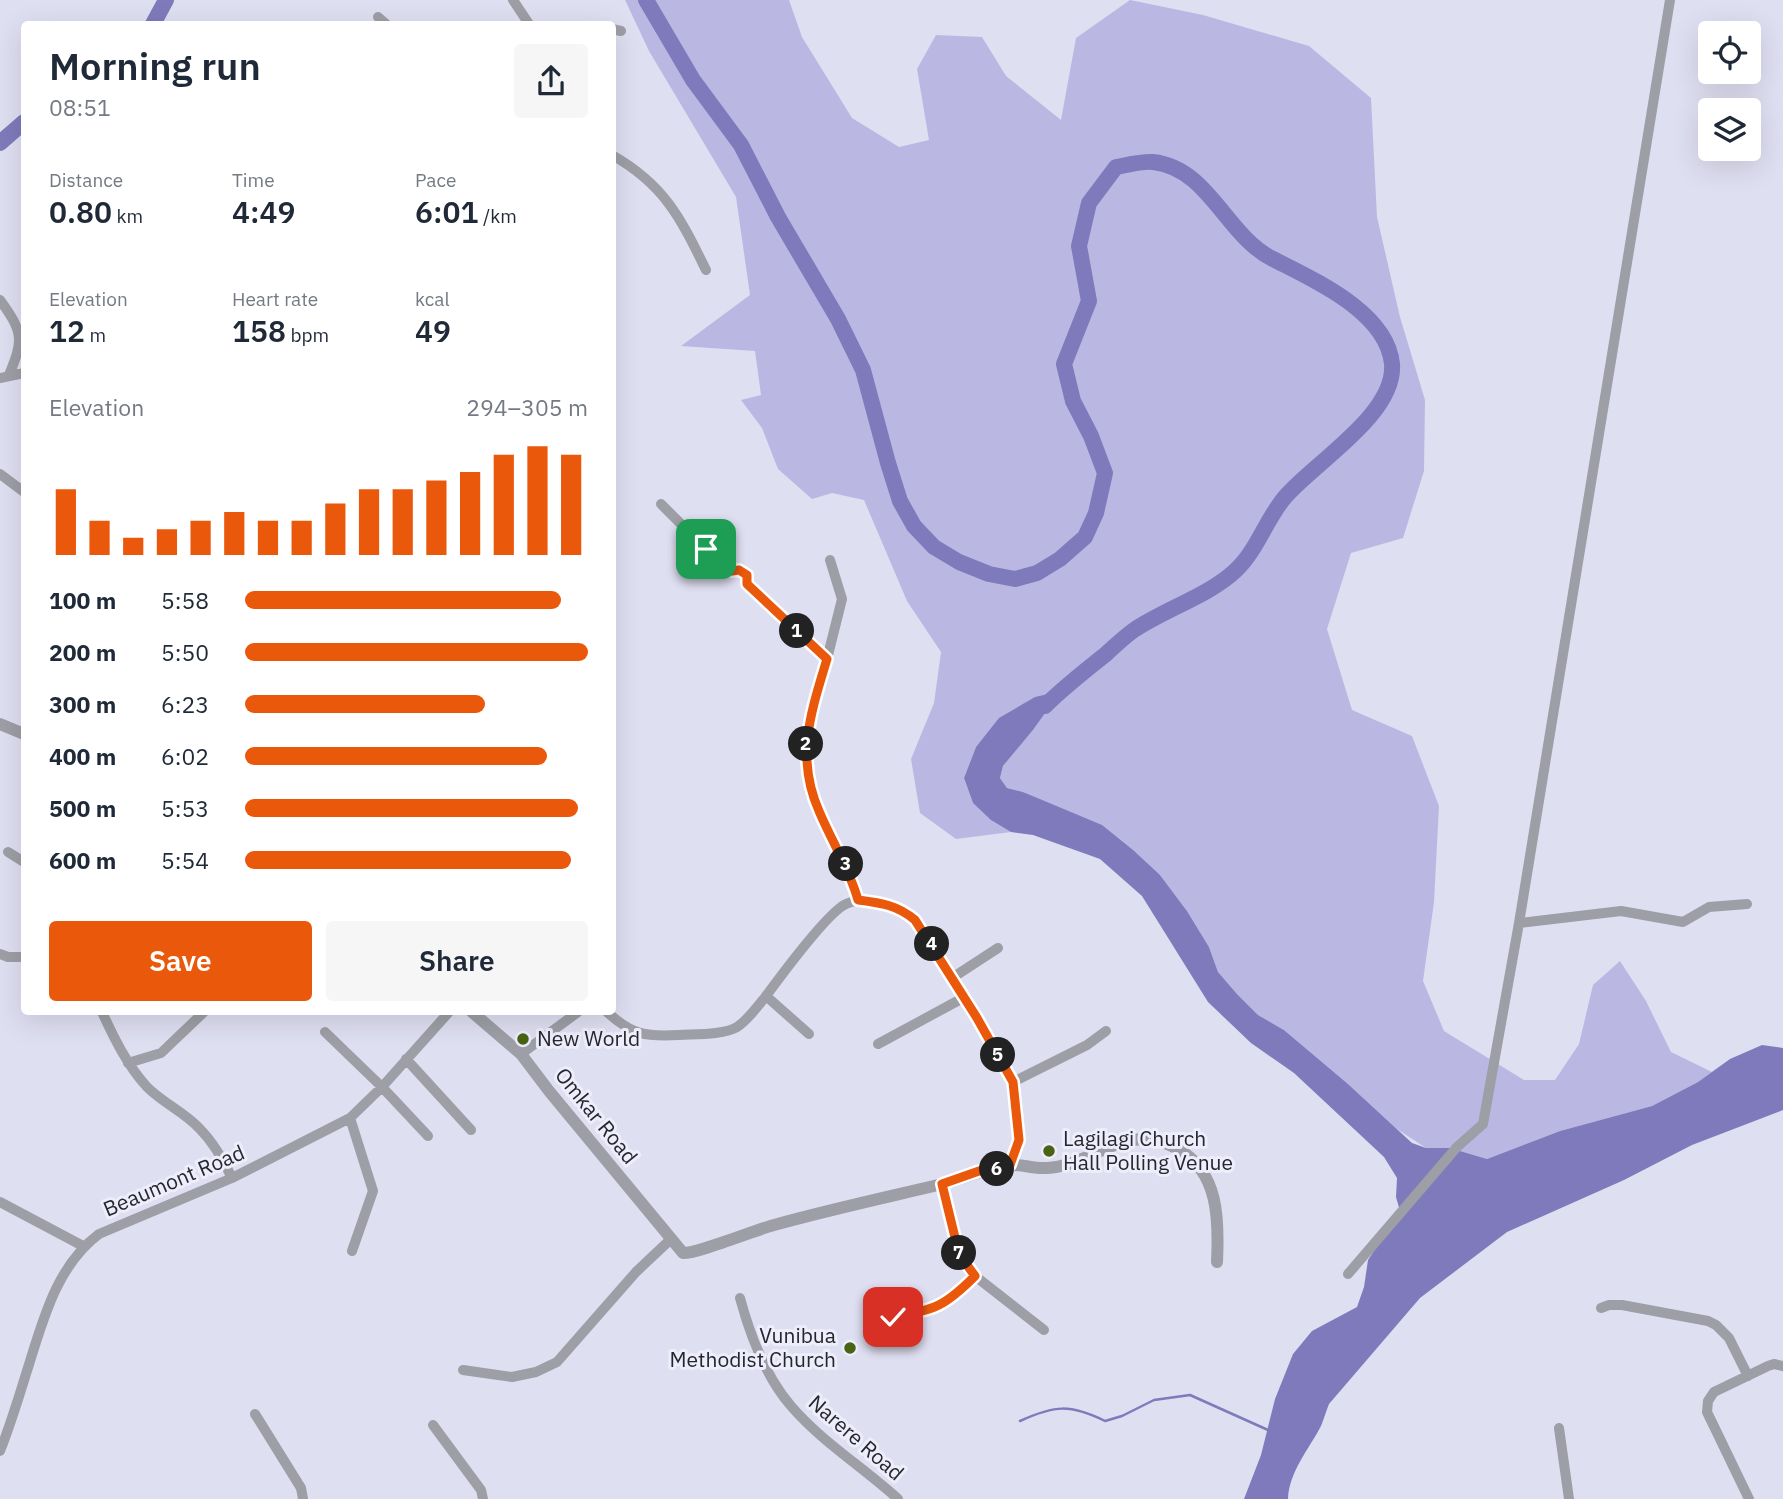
<!DOCTYPE html>
<meta charset="utf-8">
<style>
body{margin:0;font-family:"IBM Plex Sans",sans-serif;background:#f6f6f7;color:#1f2937;height:100vh;display:flex;flex-direction:column;font-size:26px;white-space:nowrap}
*{box-sizing:border-box;margin:0}
p{font-size:23px;color:#747a83}
.icon{flex:none;width:38px;height:38px;fill:none;stroke:currentColor;stroke-width:2;stroke-linecap:round;stroke-linejoin:round}
.map{position:relative;flex:1;overflow:hidden}
.drawer{position:absolute;left:21px;top:21px;width:595px;height:994px;display:flex;flex-direction:column;background:#fff;border-radius:7px;box-shadow:0 7px 28px #0002}
.drawer>*{flex:none}
.controls{position:absolute;left:1698px;top:21px;display:grid;gap:14px}
.controls a{display:grid;place-items:center;width:63px;height:63px;border-radius:7px;background:#fff;box-shadow:0 7px 28px #0002;font-size:35px}
.pin{position:absolute;display:grid;place-items:center;width:60px;height:60px;color:#fff;margin:-30px;border-radius:14px;box-shadow:0 4px 10px #0006}
.km{position:absolute;width:35px;height:35px;margin:-18px;border-radius:50%;background:#222;color:#fff;font-size:19px;line-height:35px;text-align:center}
.round{display:grid;place-items:center;flex:none;width:74px;height:74px;border-radius:7px;background:#f6f6f7}
.overview{display:flex;align-items:center;justify-content:space-between;height:119px;padding:0 28px}
h1{font-size:38px;font-weight:600;line-height:52px}
.stats{display:grid;grid-template-columns:repeat(3,1fr);gap:10px;height:119px;padding:7px 28px}
.stats div{display:grid;align-content:center}
.stats b{font-size:30px;font-weight:600}
.stats small{font-size:19px;font-weight:400}
.stats p{font-size:19px}
.chart{height:196px;padding:14px 28px}
.chart p{display:flex;justify-content:space-between}
.chart svg{width:100%;height:126px;margin-top:7px;stroke:#ea580c;stroke-width:6}
.cta{display:flex;gap:14px;margin-top:auto;padding:14px 28px}
.cta a{flex:1;height:80px;border-radius:7px;background:#ea580c;color:#fff;font-size:28px;font-weight:600;line-height:80px;text-align:center}
.cta a+a{background:#f6f6f7;color:#1f2937}
ul{padding:0 28px;list-style:none;font-size:23px}
li{display:grid;grid-template-columns:112px 84px 1fr;align-items:center;height:52px}
li i{height:18px;border-radius:9px;background:#ea580c}
.map>svg:first-child{display:block}
.green{fill:#bab8e3}
.water{fill:#7f7abb}
.lines{fill:none;stroke-linecap:round;stroke-linejoin:round}
.stream{stroke:#7f7abb;stroke-width:2.5}
.river{stroke:#7f7abb;stroke-width:16}
.minor{stroke:#9e9ea6;stroke-width:10}
.tertiary{stroke:#9e9ea6;stroke-width:12}
.route-casing{stroke:#fff;stroke-width:14}
.route{stroke:#ea580c;stroke-width:9}
.poi-dot{fill:#486314;stroke:#ededfc;stroke-width:2.5}
.labels{text-anchor:middle;stroke-width:6;stroke-linejoin:round;paint-order:stroke}
.poi-label{font-size:21px;fill:#26262d;stroke:#ededfc;text-anchor:start}
.street-label{font-size:21px;fill:#26262d;stroke:#ededfc}
</style>
<div class="map">
<svg width="1783" height="1499" viewBox="0 0 1783 1499">
<rect width="100%" height="100%" fill="#dfdff2"/>
<!-- green -->
<path class="green" d="M 625,0 L 789,0 L 802,37 L 852,118 L 899,147 L 929,140 L 917,69 L 936,35 L 982,37 L 1006,76 L 1061,120 L 1076,38 L 1130,0 L 1203,15 L 1309,46 L 1371,98 L 1377,217 L 1400,317 L 1425,400 L 1424,471 L 1403,538 L 1351,553 L 1327,629 L 1352,710 L 1412,736 L 1439,806 L 1434,902 L 1423,981 L 1444,1031 L 1524,1080 L 1555,1080 L 1579,1044 L 1593,985 L 1620,961 L 1646,1001 L 1671,1052 L 1712,1072 L 1698,1082 L 1652,1106 L 1560,1131 L 1487,1159 L 1450,1148 L 1426,1148 L 1397,1129 L 1348,1084 L 1284,1030 L 1258,1015 L 1237,994 L 1218,972 L 1209,947 L 1187,911 L 1160,875 L 1060,809 L 1023,792 L 1007,788 L 1000,778 L 1003,766 L 1033,730 L 1060,692 L 976,747 L 964,778 L 973,803 L 1011,832 L 956,839 L 920,813 L 911,759 L 934,703 L 941,652 L 907,601 L 864,500 L 832,493 L 812,499 L 778,469 L 762,428 L 741,400 L 761,395 L 755,351 L 681,346 L 750,295 L 736,197 L 649,51 Z"/>
<!-- water -->
<path class="water" d="M 1061,691 L 1033,730 L 1003,766 L 1000,778 L 1007,788 L 1023,792 L 1102,825 L 1133,850 L 1160,875 L 1187,911 L 1209,947 L 1218,972 L 1237,994 L 1258,1015 L 1284,1030 L 1348,1084 L 1412,1143 L 1426,1148 L 1450,1148 L 1487,1159 L 1560,1131 L 1652,1106 L 1698,1082 L 1730,1059 L 1762,1045 L 1783,1048 L 1783,1110 L 1692,1145 L 1624,1180 L 1507,1232 L 1420,1298 L 1329,1404 C 1326,1411 1324,1419 1321,1426 C 1309,1449 1289,1472 1288,1499 L 1244,1499 L 1261,1455 L 1275,1399 L 1293,1354 L 1312,1331 L 1357,1307 L 1364,1287 L 1368,1260 L 1400,1211 L 1396,1197 L 1397,1178 L 1384,1157 L 1294,1073 L 1251,1043 L 1208,1002 L 1142,896 L 1100,859 L 1033,835 L 1011,832 L 991,820 L 973,803 L 964,778 L 976,747 L 999,718 L 1035,697 Z"/>
<g class="lines">
<!-- stream -->
<path class="stream" d="M 1020,1421 C 1055,1405 1070,1404 1105,1421 L 1122,1416 L 1154,1400 L 1190,1395 L 1268,1430"/>
<!-- river -->
<path class="river" d="M 646,0 L 693,80 L 741,145 L 778,217 L 838,319 L 863,370 L 888,463 L 900,501 L 914,526 L 934,547 L 959,562 L 989,574 L 1015,579 L 1037,573 L 1060,559 L 1085,537 L 1096,513 L 1105,473 L 1091,436 L 1073,401 L 1064,364 L 1089,301 L 1079,246 L 1089,203 L 1116,167 C 1127,165 1142,161 1153,162 C 1209,168 1226,236 1273,259 C 1314,280 1387,312 1392,364 C 1396,414 1315,462 1285,497 C 1266,519 1257,551 1235,571 C 1208,596 1165,609 1134,630 C 1124,637 1115,646 1106,654 C 1085,671 1064,687 1045,706
M 153,24 L 166,0
M 0,143 L 24,122"/>
<!-- minor -->
<path class="minor" d="M 513,0 L 529,24
M 378,17 L 386,24
M 612,29 L 621,31
M 612,155 C 665,185 681,219 706,270
M 0,300 C 23,332 24,339 9,375
M 0,378 L 24,373
M 0,474 L 24,492
M 661,504 L 725,568 L 732,571 L 739,570 L 747,575 L 747,584 L 827,659 C 810,712 795,757 819,811 C 832,842 849,868 858,900
M 827,659 L 842,599 L 830,560
M 8,852 L 24,862
M 1519,923 L 1621,911 L 1683,922 L 1709,907 L 1747,904
M 0,954 L 8,957 L 24,957
M 952,978 L 998,948
M 766,996 L 809,1034
M 102,1012 C 114,1038 127,1065 147,1087 C 163,1103 184,1112 199,1128 C 214,1143 223,1159 232,1178
M 607,1012 C 632,1035 646,1037 679,1035 C 695,1034 724,1035 737,1027 C 748,1020 758,1006 766,996 C 780,977 828,912 846,904 C 869,894 897,905 915,920 L 977,1018 L 1013,1082 L 1019,1141 L 1010,1165
M 325,1032 L 382,1087 L 428,1136
M 878,1044 L 963,998
M 521,1054 L 578,1012
M 406,1059 L 471,1130
M 128,1063 L 161,1053 L 204,1012
M 1013,1082 L 1087,1045 L 1106,1031
M 350,1118 L 373,1191 L 352,1251
M 942,1184 L 959,1254 L 975,1276 L 1044,1330
M 0,1202 L 83,1246
M 1348,1274 L 1457,1147 L 1483,1124 L 1519,923 L 1670,0
M 740,1298 C 750,1335 765,1376 791,1406 C 822,1442 863,1467 898,1499
M 1601,1308 L 1609,1305 L 1622,1305 L 1708,1321 L 1716,1325 L 1729,1338 L 1748,1376
M 893,1317 C 936,1309 944,1307 975,1276
M 463,1370 L 512,1377 L 536,1372 L 557,1362 L 636,1272 L 671,1239
M 255,1414 L 301,1488 L 303,1499
M 433,1425 L 481,1490 L 483,1499
M 1559,1428 L 1569,1499
M 0,1451 C 10,1426 18,1400 26,1374 C 42,1324 55,1267 99,1234 L 232,1178 L 350,1118 L 382,1087 L 449,1012
M 1749,1499 L 1707,1412 L 1708,1401 L 1714,1392 L 1768,1366 L 1774,1364 L 1783,1366"/>
<!-- tertiary -->
<path class="tertiary" d="M 0,724 L 24,734
M 472,1012 L 521,1054 L 549,1091 L 683,1253 C 696,1254 755,1230 774,1225 C 828,1210 883,1198 938,1185 C 963,1179 985,1168 1010,1165 C 1022,1164 1034,1169 1047,1168 C 1079,1167 1110,1140 1143,1139 C 1155,1139 1167,1143 1178,1149 C 1219,1172 1219,1220 1217,1262"/>
</g>
<g class="lines">
<!-- route casing -->
<g class="route-casing">
<path id="route" d="M 706,549 L 725,568 L 732,571 L 739,570 L 747,575 L 747,584 L 827,659 C 811,712 795,757 819,811 C 832,842 849,868 858,900 C 881,903 897,905 915,920 L 977,1018 L 1013,1082 L 1019,1140 L 1010,1165 L 979,1171 L 942,1184 L 959,1254 L 975,1276 C 944,1307 936,1309 893,1317"/>
</g>
<!-- route -->
<use href="#route" class="route"/>
</g>
<!-- markers -->
<g class="poi-dot">
<circle cx="523" cy="1039" r="7"/>
<circle cx="1049" cy="1151" r="7"/>
<circle cx="850" cy="1348" r="7"/>
</g>
<g class="labels">
<!-- poi labels -->
<g class="poi-label">
<text x="537" y="1046">New World</text>
<text x="1063" y="1146">Lagilagi Church<tspan x="1063" dy="24">Hall Polling Venue</tspan></text>
<text x="836" y="1343" text-anchor="end">Vunibua<tspan x="836" dy="24">Methodist Church</tspan></text>
</g>
<!-- street labels -->
<g class="street-label">
<text transform="translate(596 1116) rotate(51)" y="7">Omkar Road</text>
<text transform="translate(174 1181) rotate(-23)" y="7">Beaumont Road</text>
<text transform="translate(856 1438) rotate(41)" y="7">Narere Road</text>
</g>
</g>
</svg>
<div class="controls">
<a><svg class="icon" aria-label="locate" viewBox="0 0 24 24"><circle cx="12" cy="12" r="6"/><path d="M12 2v4M12 18v4M2 12h4M18 12h4"/></svg></a>
<a><svg class="icon" aria-label="layers" viewBox="0 0 24 24"><path d="M12 4l9 5-9 5-9-5zM3 14l9 5 9-5"/></svg></a>
</div>
<div class="pin" style="left:706px;top:549px;background:#1e9e55"><svg class="icon" aria-label="arrive" viewBox="0 0 24 24"><path d="M6 21V4h12l-3 4 3 4H6"/></svg></div>
<div class="pin" style="left:893px;top:1317px;background:#d93025"><svg class="icon" aria-label="check" viewBox="0 0 24 24"><path d="M5 12l5 5 9-10"/></svg></div>
<b class="km" style="left:797px;top:631px">1</b>
<b class="km" style="left:806px;top:744px">2</b>
<b class="km" style="left:846px;top:864px">3</b>
<b class="km" style="left:932px;top:944px">4</b>
<b class="km" style="left:998px;top:1055px">5</b>
<b class="km" style="left:997px;top:1169px">6</b>
<b class="km" style="left:959px;top:1253px">7</b>
<section class="drawer">
<div class="overview"><div><h1>Morning run</h1><p>08:51</p></div><a class="round"><svg class="icon" aria-label="share" viewBox="0 0 24 24"><path d="M12 15V3M7 8l5-5 5 5M5 13v7h14v-7"/></svg></a></div>
<div class="stats">
<div><p>Distance</p><b>0.80<small> km</small></b></div>
<div><p>Time</p><b>4:49</b></div>
<div><p>Pace</p><b>6:01<small> /km</small></b></div>
</div>
<div class="stats">
<div><p>Elevation</p><b>12<small> m</small></b></div>
<div><p>Heart rate</p><b>158<small> bpm</small></b></div>
<div><p>kcal</p><b>49</b></div>
</div>
<div class="chart"><p><span>Elevation</span>294–305 m</p>
<svg viewBox="0 0 160 44" preserveAspectRatio="none"><path d="M5 44V21M15 44V32M25 44V38M35 44V35M45 44V32M55 44V29M65 44V32M75 44V32M85 44V26M95 44V21M105 44V21M115 44V18M125 44V15M135 44V9M145 44V6M155 44V9"/></svg>
</div>
<ul>
<li><b>100 m</b>5:58<i style="width:92%"></i></li>
<li><b>200 m</b>5:50<i style="width:100%"></i></li>
<li><b>300 m</b>6:23<i style="width:70%"></i></li>
<li><b>400 m</b>6:02<i style="width:88%"></i></li>
<li><b>500 m</b>5:53<i style="width:97%"></i></li>
<li><b>600 m</b>5:54<i style="width:95%"></i></li>
</ul>
<div class="cta"><a>Save</a><a>Share</a></div>
</section>
</div>
